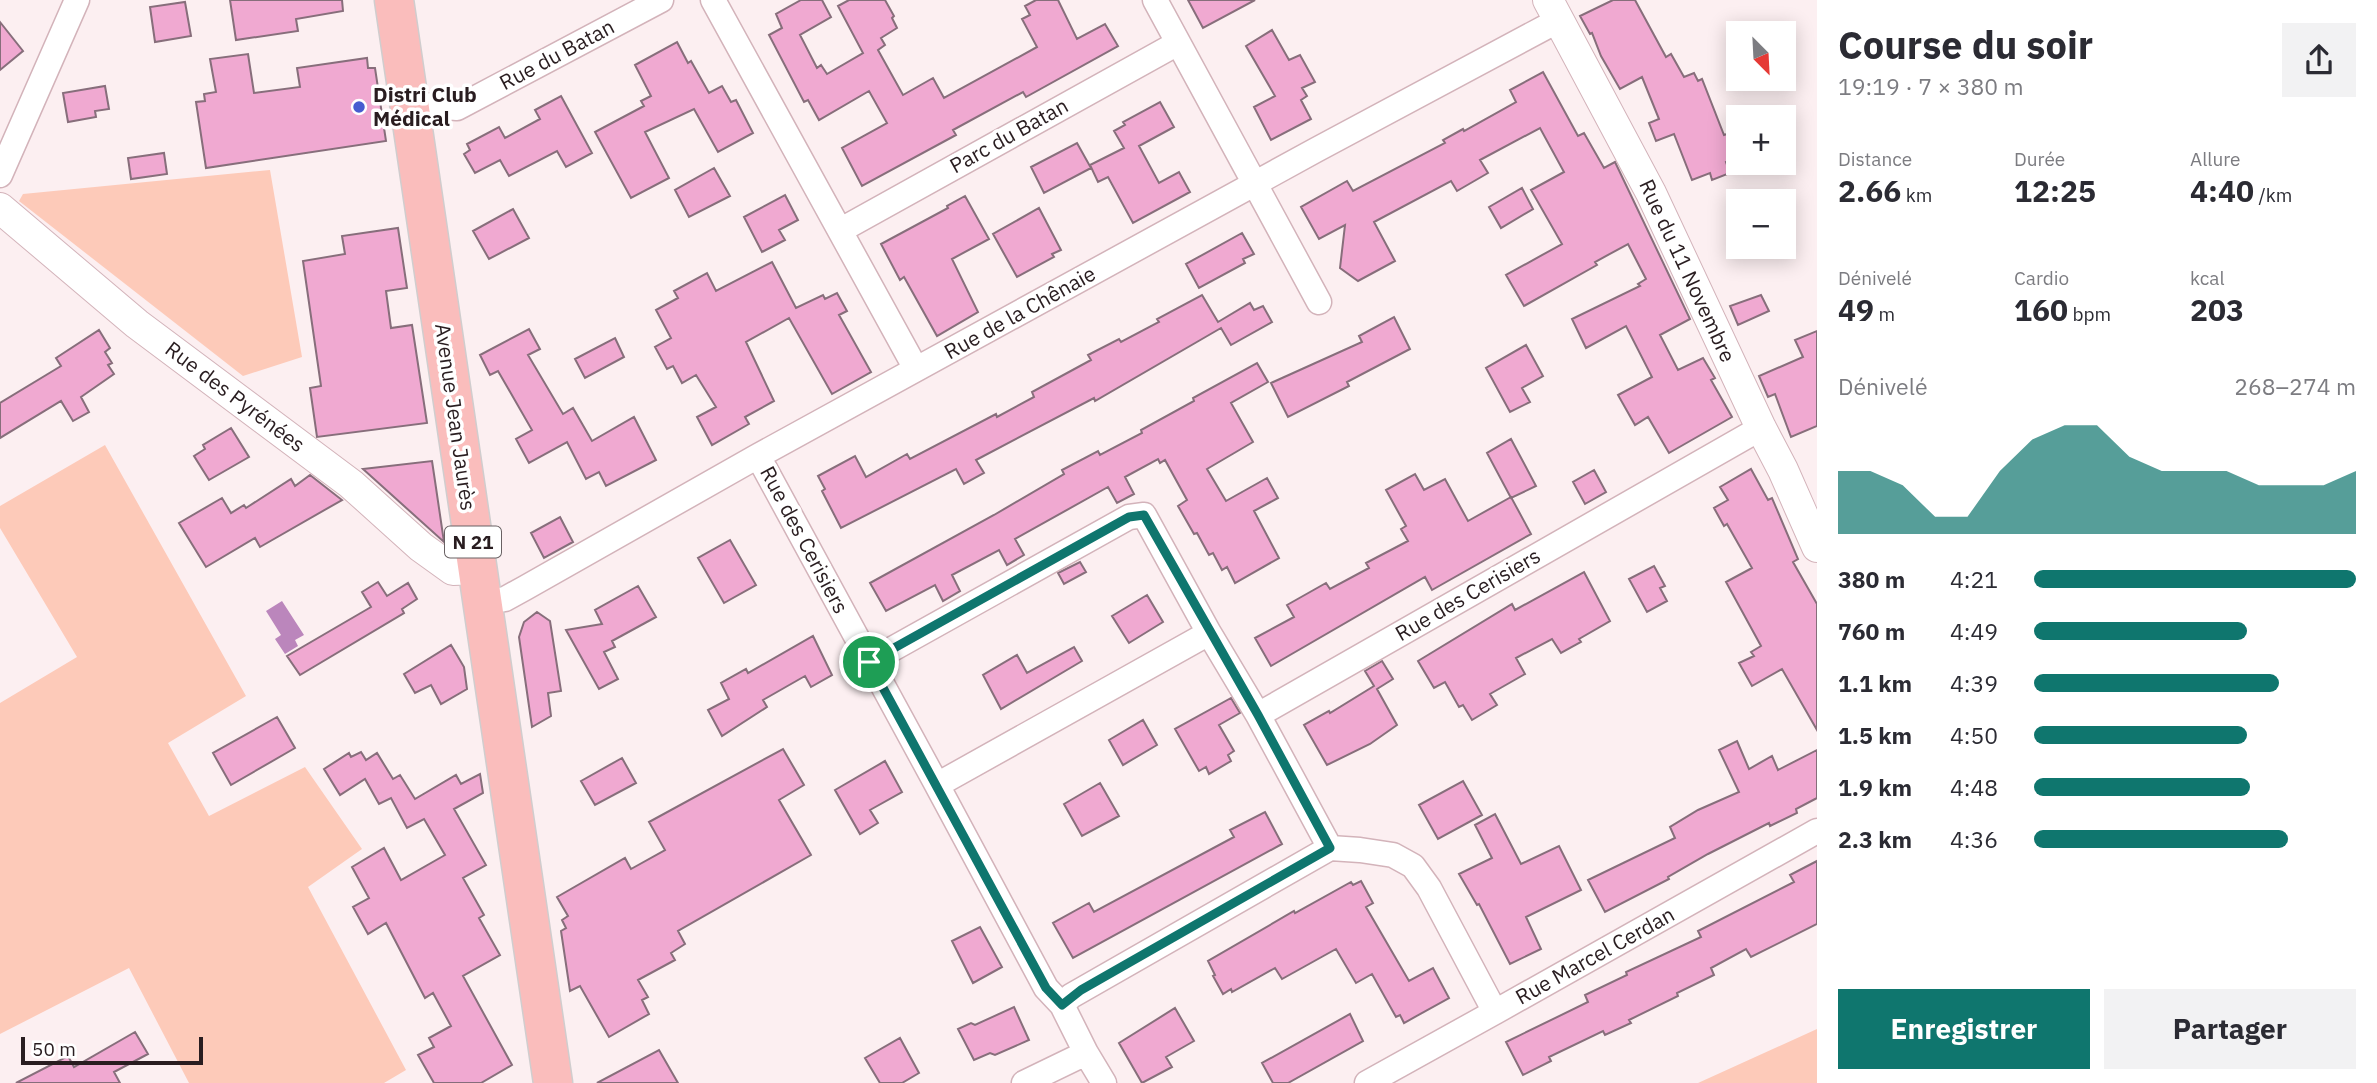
<!DOCTYPE html>
<html lang="fr">
<meta charset="utf-8">
<style>
body{margin:0;font-family:"IBM Plex Sans",sans-serif;background:#f2f2f3;color:#2b2b33;height:100vh;display:flex;flex-direction:column;font-size:26px;white-space:nowrap}
*{box-sizing:border-box;margin:0}
p{font-size:23px;color:#7c7c81}
.icon{flex:none;width:38px;height:38px;fill:none;stroke:currentColor;stroke-width:2;stroke-linecap:round;stroke-linejoin:round}
.map{position:relative;flex:1;overflow:hidden}
.sheet{display:flex;flex-direction:column;background:#fff;width:560px}
.sheet>*{flex:none}
.needle{width:46px;rotate:156deg}
.controls{position:absolute;left:1726px;top:21px;display:grid;gap:14px}
.controls a{display:grid;place-items:center;width:70px;height:70px;border-radius:0px;background:#fff;box-shadow:0 4px 18px #0003;font-size:35px}
.scale{position:absolute;left:21px;bottom:18px;width:182px;box-sizing:border-box;padding-left:7px;border:4px solid #291d20;border-top:0;font-size:19px;line-height:24px;white-space:nowrap;color:#291d20;-webkit-text-stroke:5px #fff;paint-order:stroke}
.pin{position:absolute;display:grid;place-items:center;width:60px;height:60px;color:#fff;margin:-30px;border:4px solid #fff;border-radius:50%;box-shadow:0 2px 7px #0007}
.round{display:grid;place-items:center;flex:none;width:74px;height:74px;border-radius:0px;background:#f2f2f3}
.overview{display:flex;align-items:center;justify-content:space-between;height:119px;padding:0 21px}
h1{font-size:38px;font-weight:700;line-height:52px}
.stats{display:grid;grid-template-columns:repeat(3,1fr);gap:10px;height:119px;padding:7px 21px}
.stats div{display:grid;align-content:center}
.stats b{font-size:30px;font-weight:700}
.stats small{font-size:19px;font-weight:400}
.stats p{font-size:19px}
.chart{height:196px;padding:14px 21px}
.chart p{display:flex;justify-content:space-between}
.chart svg{width:100%;height:126px;margin-top:7px;fill:#0f766e;opacity:.7}
.button{display:flex;gap:14px;margin-top:auto;padding:14px 21px}
.button a{flex:1;height:80px;border-radius:0px;background:#0f766e;color:#fff;font-size:28px;font-weight:700;line-height:80px;text-align:center}
.button a+a{background:#f2f2f3;color:#2b2b33}
ul{padding:0 21px;list-style:none;font-size:23px}
li{display:grid;grid-template-columns:112px 84px 1fr;align-items:center;height:52px}
li i{height:18px;border-radius:9px;background:#0f766e}
main{display:flex;flex:1;min-height:0}
.map>svg:first-child{display:block}
.green{fill:#fdcab9}
.water{fill:#bb86bc}
.building{fill:#f0a9d1;stroke:#876e7b;stroke-width:2}
.lines{fill:none;stroke-linecap:round;stroke-linejoin:round}
.minor-casing{stroke:#d3b3ba;stroke-width:27}
.tertiary-casing{stroke:#d3b3ba;stroke-width:32}
.primary-casing{stroke:#d0cdce;stroke-width:41}
.minor{stroke:#fff;stroke-width:24}
.tertiary{stroke:#fff;stroke-width:30}
.primary{stroke:#fabdbc;stroke-width:38}
.route-casing{stroke:#fff;stroke-width:14}
.route{stroke:#0f766e;stroke-width:9}
.poi-dot{fill:#475cd0;stroke:#fff;stroke-width:2.5}
.labels{text-anchor:middle;stroke-width:7;stroke-linejoin:round;paint-order:stroke}
.shield{fill:#fff;stroke:#696163;stroke-width:2}
.shield-label{font-size:19px;font-weight:bold;fill:#291d20}
.street-label{font-size:21px;fill:#291d20;stroke:#fff}
.poi-label{font-size:21px;font-weight:bold;fill:#291d20;stroke:#fff;text-anchor:start}
</style>
<main>
<div class="map">
<svg width="1817" height="1083" viewBox="0 0 1817 1083">
<rect width="100%" height="100%" fill="#fceff1"/>
<!-- green -->
<path class="green" d="M 270,170 L 302,357 L 243,376 L 19,201 L 23,194 Z
M 105,445 L 246,696 L 168,743 L 209,816 L 305,767 L 362,849 L 308,887 L 406,1070 L 384,1083 L 189,1083 L 129,968 L 0,1034 L 0,703 L 77,657 L 0,528 L 0,506 Z
M 1817,1029 L 1817,1083 L 1698,1083 Z"/>
<!-- water -->
<path class="water" d="M 282,601 L 304,635 L 295,640 L 298,646 L 285,654 L 275,639 L 281,635 L 266,611 Z"/>
<!-- building -->
<path class="building" d="M 230,0 L 342,0 L 343,11 L 296,19 L 298,31 L 236,40 Z
M 801,0 L 822,0 L 831,17 L 800,35 L 817,68 L 821,65 L 827,74 L 863,53 L 838,6 L 849,0 L 885,0 L 894,16 L 892,18 L 897,28 L 881,38 L 885,45 L 878,50 L 903,95 L 933,78 L 944,98 L 1037,47 L 1022,19 L 1030,15 L 1025,6 L 1036,0 L 1058,0 L 1077,39 L 1105,24 L 1118,46 L 1026,97 L 1023,92 L 953,130 L 956,135 L 862,186 L 842,148 L 887,123 L 869,91 L 819,120 L 808,100 L 804,102 L 769,35 L 782,28 L 776,14 Z
M 1188,0 L 1255,0 L 1203,28 Z
M 1613,0 L 1635,0 L 1666,57 L 1671,54 L 1684,77 L 1694,73 L 1698,81 L 1702,79 L 1724,135 L 1733,132 L 1738,146 L 1738,157 L 1726,162 L 1730,173 L 1712,180 L 1710,173 L 1692,180 L 1674,134 L 1656,141 L 1649,123 L 1659,119 L 1642,77 L 1620,89 L 1601,56 L 1592,33 L 1590,34 L 1580,16 Z
M 185,2 L 191,36 L 155,42 L 150,7 Z
M 0,22 L 23,51 L 0,70 Z
M 1272,30 L 1289,60 L 1300,55 L 1315,82 L 1302,88 L 1307,96 L 1301,100 L 1311,119 L 1271,140 L 1254,107 L 1275,96 L 1246,46 Z
M 677,42 L 688,63 L 691,61 L 709,93 L 722,86 L 731,102 L 736,100 L 753,133 L 718,152 L 694,109 L 645,132 L 669,178 L 631,198 L 595,132 L 644,106 L 641,101 L 651,96 L 635,65 Z
M 248,54 L 254,93 L 300,87 L 297,68 L 367,58 L 368,68 L 375,68 L 386,141 L 206,168 L 196,102 L 205,101 L 204,94 L 216,92 L 210,59 Z
M 1543,72 L 1578,136 L 1584,133 L 1604,168 L 1615,162 L 1690,319 L 1660,335 L 1678,370 L 1703,358 L 1715,378 L 1711,380 L 1732,417 L 1669,453 L 1648,417 L 1635,425 L 1618,395 L 1652,377 L 1626,326 L 1586,348 L 1572,319 L 1640,286 L 1638,284 L 1646,279 L 1628,244 L 1595,262 L 1597,265 L 1524,306 L 1506,275 L 1562,244 L 1531,190 L 1564,172 L 1540,128 L 1480,160 L 1488,173 L 1457,191 L 1451,181 L 1374,222 L 1395,261 L 1358,281 L 1340,268 L 1345,225 L 1319,239 L 1301,207 L 1347,181 L 1353,191 L 1445,143 L 1443,140 L 1463,129 L 1464,131 L 1516,102 L 1510,90 Z
M 105,86 L 109,109 L 95,111 L 96,117 L 68,122 L 63,93 Z
M 561,96 L 592,153 L 566,167 L 557,151 L 509,176 L 500,160 L 475,173 L 464,154 L 470,150 L 467,144 L 499,127 L 505,138 L 540,119 L 535,110 Z
M 1160,102 L 1174,127 L 1139,146 L 1159,183 L 1179,172 L 1190,192 L 1133,223 L 1108,177 L 1098,182 L 1090,165 L 1124,148 L 1114,131 L 1125,125 L 1123,122 Z
M 1077,143 L 1091,168 L 1044,193 L 1031,167 Z
M 164,153 L 167,174 L 131,179 L 128,158 Z
M 714,168 L 730,196 L 689,217 L 675,190 Z
M 1522,188 L 1533,209 L 1501,228 L 1489,207 Z
M 785,195 L 798,220 L 779,230 L 785,240 L 762,252 L 744,217 Z
M 965,196 L 989,239 L 952,259 L 978,312 L 937,336 L 904,277 L 900,280 L 881,244 L 948,208 L 947,206 Z
M 1039,208 L 1061,250 L 1052,254 L 1054,257 L 1017,277 L 993,234 Z
M 513,209 L 529,238 L 489,259 L 473,231 Z
M 398,228 L 407,288 L 386,291 L 391,328 L 412,325 L 427,423 L 317,437 L 310,388 L 321,386 L 303,261 L 345,254 L 342,236 Z
M 1242,233 L 1254,254 L 1243,259 L 1245,263 L 1199,288 L 1186,264 Z
M 772,262 L 796,308 L 823,295 L 825,299 L 837,293 L 847,311 L 839,315 L 871,372 L 832,394 L 789,318 L 746,342 L 774,401 L 745,417 L 749,424 L 712,445 L 697,417 L 716,407 L 696,375 L 682,383 L 673,366 L 667,369 L 655,347 L 671,338 L 656,310 L 678,298 L 674,291 L 707,273 L 716,291 Z
M 1202,295 L 1218,322 L 1250,303 L 1254,310 L 1263,306 L 1272,322 L 1231,345 L 1221,328 L 1095,401 L 1094,398 L 976,460 L 984,473 L 964,484 L 956,469 L 841,528 L 822,491 L 825,489 L 818,476 L 855,456 L 866,477 L 907,454 L 910,459 L 996,414 L 997,417 L 1034,397 L 1032,392 L 1091,360 L 1088,355 L 1119,339 L 1121,342 L 1159,322 L 1157,319 Z
M 1761,295 L 1769,311 L 1738,325 L 1730,306 Z
M 1394,317 L 1410,349 L 1347,382 L 1349,386 L 1288,417 L 1271,383 L 1362,342 L 1359,336 Z
M 529,329 L 540,349 L 528,355 L 563,414 L 573,408 L 592,441 L 634,417 L 656,460 L 606,486 L 599,472 L 586,479 L 567,442 L 529,463 L 516,439 L 532,430 L 498,371 L 490,375 L 480,355 Z
M 99,330 L 110,348 L 105,352 L 112,363 L 108,365 L 114,374 L 81,397 L 89,412 L 73,421 L 61,401 L 0,438 L 0,403 L 61,366 L 56,358 Z
M 1817,331 L 1817,426 L 1791,437 L 1775,394 L 1768,397 L 1759,376 L 1803,357 L 1795,340 Z
M 615,338 L 624,357 L 585,378 L 575,359 Z
M 1526,345 L 1543,376 L 1522,388 L 1530,402 L 1510,412 L 1486,368 Z
M 1257,363 L 1268,382 L 1231,403 L 1253,442 L 1207,469 L 1226,501 L 1267,478 L 1278,498 L 1254,511 L 1279,558 L 1235,583 L 1227,567 L 1222,570 L 1213,553 L 1209,555 L 1197,533 L 1194,534 L 1178,506 L 1187,500 L 1165,460 L 1160,463 L 1158,459 L 1125,477 L 1134,494 L 1117,503 L 1108,487 L 1015,539 L 1024,555 L 1007,565 L 999,550 L 952,575 L 960,591 L 943,601 L 935,585 L 886,611 L 870,583 L 994,515 L 1064,474 L 1062,470 L 1098,451 L 1100,455 L 1142,433 L 1141,430 L 1194,401 L 1193,398 Z
M 231,428 L 249,457 L 209,480 L 194,456 L 205,449 L 203,445 Z
M 1511,439 L 1536,486 L 1511,498 L 1487,453 Z
M 432,461 L 435,481 L 444,542 L 363,469 Z
M 1751,469 L 1768,500 L 1772,498 L 1798,559 L 1793,562 L 1817,604 L 1817,730 L 1782,669 L 1752,686 L 1739,663 L 1754,656 L 1751,652 L 1761,646 L 1726,582 L 1752,568 L 1727,524 L 1724,526 L 1714,508 L 1728,500 L 1720,487 Z
M 1594,470 L 1606,492 L 1585,504 L 1573,482 Z
M 1415,474 L 1424,490 L 1445,479 L 1468,521 L 1511,497 L 1531,534 L 1432,590 L 1425,577 L 1271,666 L 1255,638 L 1294,617 L 1287,605 L 1326,583 L 1330,589 L 1369,568 L 1366,563 L 1408,541 L 1401,529 L 1406,526 L 1386,490 Z
M 310,475 L 342,500 L 260,547 L 255,538 L 206,567 L 179,523 L 222,498 L 231,513 L 244,505 L 246,508 L 291,479 L 295,486 Z
M 560,517 L 573,542 L 544,558 L 531,533 Z
M 730,540 L 756,585 L 724,603 L 698,558 Z
M 1080,562 L 1086,572 L 1064,584 L 1058,573 Z
M 1654,566 L 1665,586 L 1660,588 L 1667,601 L 1647,612 L 1629,579 Z
M 1584,572 L 1610,621 L 1579,639 L 1581,642 L 1561,653 L 1552,639 L 1516,658 L 1525,674 L 1490,694 L 1497,705 L 1472,720 L 1463,705 L 1459,707 L 1445,682 L 1434,688 L 1418,661 L 1512,604 L 1515,610 Z
M 378,582 L 387,596 L 408,583 L 417,599 L 402,609 L 404,613 L 300,675 L 287,656 L 371,607 L 362,592 Z
M 638,586 L 656,617 L 612,641 L 615,647 L 604,652 L 618,679 L 599,689 L 566,630 L 602,624 L 595,610 Z
M 1147,595 L 1163,622 L 1129,643 L 1112,616 Z
M 537,612 L 550,621 L 561,691 L 548,693 L 551,716 L 532,727 L 519,637 L 524,622 Z
M 813,636 L 832,675 L 811,687 L 805,676 L 763,700 L 767,707 L 722,736 L 708,710 L 729,699 L 721,683 L 746,669 L 748,673 Z
M 451,645 L 464,667 L 467,689 L 441,704 L 431,685 L 415,693 L 404,674 Z
M 1074,647 L 1082,661 L 1001,709 L 983,675 L 1017,655 L 1027,673 Z
M 1382,661 L 1393,679 L 1377,689 L 1397,725 L 1370,744 L 1327,765 L 1304,725 L 1329,711 L 1330,713 L 1374,686 L 1365,671 Z
M 1231,698 L 1240,713 L 1219,725 L 1234,751 L 1228,755 L 1231,761 L 1209,774 L 1206,767 L 1199,771 L 1175,729 Z
M 277,717 L 295,748 L 231,785 L 213,753 Z
M 1143,720 L 1157,745 L 1123,765 L 1109,740 Z
M 1737,741 L 1749,769 L 1772,756 L 1778,770 L 1817,750 L 1817,798 L 1796,809 L 1797,813 L 1770,826 L 1769,823 L 1708,854 L 1668,877 L 1669,879 L 1605,912 L 1588,880 L 1675,838 L 1670,827 L 1698,810 L 1739,792 L 1719,750 Z
M 783,749 L 804,785 L 779,800 L 811,855 L 678,931 L 685,944 L 671,953 L 675,960 L 638,980 L 648,997 L 642,1000 L 649,1014 L 609,1037 L 580,986 L 570,991 L 561,931 L 566,928 L 562,920 L 568,916 L 557,897 L 625,858 L 631,869 L 665,850 L 649,822 Z
M 361,752 L 366,760 L 377,753 L 393,779 L 400,775 L 415,799 L 456,775 L 461,784 L 480,774 L 483,793 L 454,809 L 486,865 L 463,878 L 484,915 L 479,918 L 500,955 L 463,976 L 512,1065 L 481,1083 L 434,1083 L 418,1055 L 434,1047 L 429,1038 L 451,1026 L 433,993 L 425,998 L 386,923 L 368,934 L 353,907 L 369,898 L 352,867 L 384,848 L 401,880 L 445,855 L 424,819 L 407,828 L 391,798 L 379,804 L 365,779 L 340,795 L 324,769 L 349,753 L 351,757 Z
M 622,758 L 636,783 L 595,805 L 581,781 Z
M 885,761 L 902,792 L 870,810 L 878,823 L 860,834 L 835,790 Z
M 1463,781 L 1482,815 L 1438,839 L 1419,805 Z
M 1100,783 L 1119,816 L 1082,836 L 1064,804 Z
M 1265,812 L 1282,844 L 1073,958 L 1053,923 L 1089,903 L 1094,912 L 1234,837 L 1230,830 Z
M 1495,814 L 1521,864 L 1559,846 L 1581,890 L 1526,917 L 1541,949 L 1510,964 L 1479,904 L 1477,905 L 1459,874 L 1492,858 L 1475,825 Z
M 1817,861 L 1817,924 L 1751,957 L 1746,949 L 1711,968 L 1714,975 L 1677,993 L 1678,996 L 1629,1020 L 1631,1023 L 1605,1035 L 1603,1031 L 1549,1057 L 1551,1061 L 1523,1075 L 1506,1042 L 1588,1002 L 1585,995 L 1627,975 L 1626,972 L 1701,937 L 1698,931 L 1794,882 L 1790,875 Z
M 1361,881 L 1373,903 L 1366,907 L 1409,981 L 1433,968 L 1449,998 L 1404,1023 L 1400,1015 L 1396,1017 L 1372,974 L 1356,983 L 1336,949 L 1282,979 L 1275,968 L 1232,992 L 1231,989 L 1223,994 L 1213,976 L 1215,975 L 1208,961 L 1294,911 L 1295,913 L 1351,882 L 1353,885 Z
M 980,927 L 1002,967 L 973,983 L 952,941 Z
M 1014,1007 L 1029,1040 L 995,1055 L 990,1053 L 974,1060 L 958,1029 L 971,1023 L 975,1025 Z
M 1175,1008 L 1194,1041 L 1166,1057 L 1172,1067 L 1142,1083 L 1119,1043 Z
M 1350,1014 L 1363,1041 L 1288,1083 L 1273,1083 L 1262,1063 Z
M 135,1032 L 148,1054 L 114,1072 L 120,1083 L 16,1083 L 68,1056 L 74,1067 Z
M 900,1038 L 919,1073 L 902,1083 L 880,1083 L 865,1058 Z
M 659,1050 L 678,1083 L 597,1083 Z"/>
<g class="lines">
<!-- minor casing -->
<g class="minor-casing">
<path id="minor" d="M 713,0 L 916,369
M 1155,0 L 1319,302
M 410,104 L 457,108 L 661,0
M 0,175 L 77,0
M 841,230 L 1178,43
M 758,456 L 937,785
M 482,603 L 505,599 L 525,588 L 758,456 L 1316,150 L 1559,20
M 869,662 L 1129,517 L 1144,515 L 1209,633
M 1258,715 L 1330,848
M 1062,1005 L 1046,988 L 937,785 L 1209,633 L 1258,715 L 1761,428
M 1086,1053 L 1104,1083
M 1024,1083 L 1086,1053 L 1062,1005 L 1071,996 L 1330,848 L 1360,850 L 1393,855 L 1413,866 L 1429,888 L 1495,1012 L 1817,831
M 1367,1083 L 1495,1012"/>
</g>
<!-- tertiary casing -->
<g class="tertiary-casing">
<path id="tertiary" d="M 1548,0 L 1651,193 L 1761,428 L 1783,470 L 1817,547
M 0,208 L 137,324 L 351,484 L 421,547 L 453,570 L 477,569"/>
</g>
<!-- primary casing -->
<g class="primary-casing">
<path id="primary" d="M 394,0 L 553,1083"/>
</g>
<!-- minor -->
<use href="#minor" class="minor"/>
<!-- tertiary -->
<use href="#tertiary" class="tertiary"/>
<!-- primary -->
<use href="#primary" class="primary"/>
</g>
<g class="lines">
<!-- route casing -->
<g class="route-casing">
<path id="route" d="M 1144,515 L 1258,715 L 1330,848 L 1081,990 L 1062,1005 L 1046,988 L 869,662 L 1129,517 Z"/>
</g>
<!-- route -->
<use href="#route" class="route"/>
</g>
<!-- markers -->
<circle class="poi-dot" cx="359" cy="107" r="7"/>
<g class="labels">
<!-- shield labels -->
<rect class="shield" x="445" y="526.5" width="56" height="31" rx="5"/>
<g class="shield-label">
<text x="473" y="549">N 21</text>
</g>
<!-- street labels -->
<g class="street-label">
<text transform="translate(557 55) rotate(-28)" y="7">Rue du Batan</text>
<text transform="translate(1009 136) rotate(-29)" y="7">Parc du Batan</text>
<text transform="translate(1687 271) rotate(65)" y="7">Rue du 11 Novembre</text>
<text transform="translate(1020 313) rotate(-29)" y="7">Rue de la Chênaie</text>
<text transform="translate(235 397) rotate(37)" y="7">Rue des Pyrénées</text>
<text transform="translate(455 417) rotate(82)" y="7">Avenue Jean Jaurès</text>
<text transform="translate(804 540) rotate(62)" y="7">Rue des Cerisiers</text>
<text transform="translate(1468 595) rotate(-30)" y="7">Rue des Cerisiers</text>
<text transform="translate(1595 956) rotate(-29)" y="7">Rue Marcel Cerdan</text>
</g>
<!-- poi labels -->
<g class="poi-label">
<text x="373" y="102">Distri Club<tspan x="373" dy="24">Médical</tspan></text>
</g>
</g>
</svg>
<div class="controls">
<a><svg class="needle" viewBox="-14 -14 28 28"><path d="M0-13l5 13h-10z" fill="#e53935"/><path d="M0 13l5-13h-10z" fill="#7c7c81"/></svg></a>
<a>+</a>
<a>−</a>
</div>
<div class="scale">50 m</div>
<div class="pin" style="left:869px;top:662px;background:#1e9e55"><svg class="icon" aria-label="arrive" viewBox="0 0 24 24"><path d="M6 21V4h12l-3 4 3 4H6"/></svg></div>
</div>
<section class="sheet">
<div class="overview"><div><h1>Course du soir</h1><p>19:19 · 7 × 380 m</p></div><a class="round"><svg class="icon" aria-label="share" viewBox="0 0 24 24"><path d="M12 15V3M7 8l5-5 5 5M5 13v7h14v-7"/></svg></a></div>
<div class="stats">
<div><p>Distance</p><b>2.66<small> km</small></b></div>
<div><p>Durée</p><b>12:25</b></div>
<div><p>Allure</p><b>4:40<small> /km</small></b></div>
</div>
<div class="stats">
<div><p>Dénivelé</p><b>49<small> m</small></b></div>
<div><p>Cardio</p><b>160<small> bpm</small></b></div>
<div><p>kcal</p><b>203</b></div>
</div>
<div class="chart"><p><span>Dénivelé</span>268–274 m</p>
<svg viewBox="0 0 160 44" preserveAspectRatio="none"><path d="M0 44V22L10 22L20 27L30 38L40 38L50 22L60 11L70 6L80 6L90 17L100 22L110 22L120 22L130 27L140 27L150 27L160 22V44z"/></svg>
</div>
<ul>
<li><b>380 m</b>4:21<i style="width:100%"></i></li>
<li><b>760 m</b>4:49<i style="width:66%"></i></li>
<li><b>1.1 km</b>4:39<i style="width:76%"></i></li>
<li><b>1.5 km</b>4:50<i style="width:66%"></i></li>
<li><b>1.9 km</b>4:48<i style="width:67%"></i></li>
<li><b>2.3 km</b>4:36<i style="width:79%"></i></li>
</ul>
<div class="button"><a>Enregistrer</a><a>Partager</a></div>
</section>
</main>
